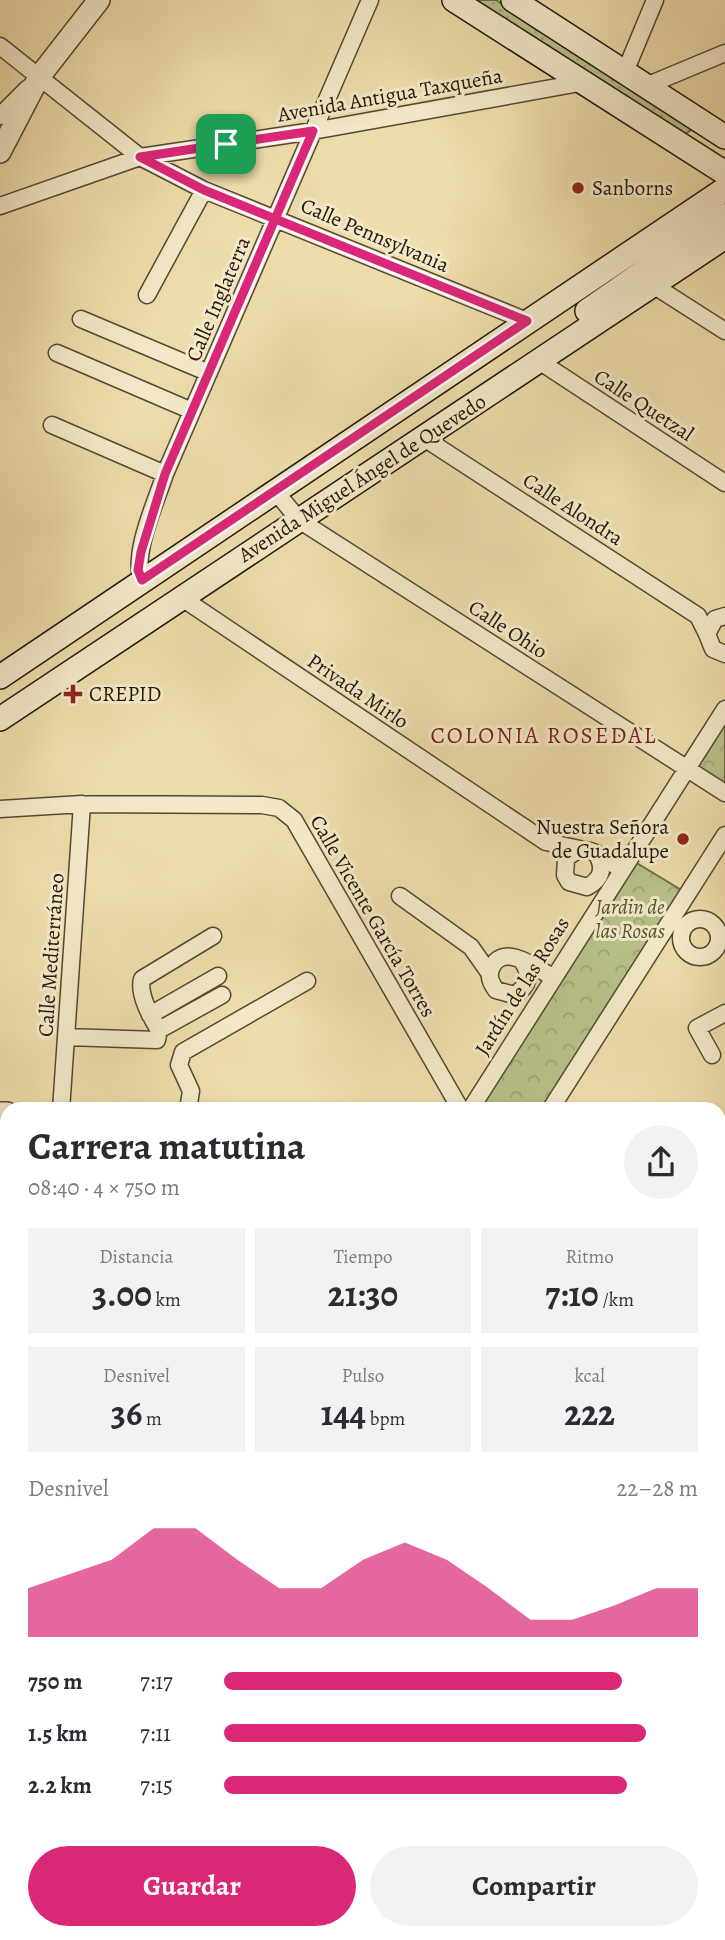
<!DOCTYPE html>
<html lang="es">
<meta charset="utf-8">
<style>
body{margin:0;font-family:Alegreya,serif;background:#f2f2f3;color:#2b2b33;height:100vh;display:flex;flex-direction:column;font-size:26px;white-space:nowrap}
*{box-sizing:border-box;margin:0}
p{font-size:23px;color:#7c7c81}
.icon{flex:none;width:38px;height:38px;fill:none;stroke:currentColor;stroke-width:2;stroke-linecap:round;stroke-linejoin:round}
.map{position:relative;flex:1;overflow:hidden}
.sheet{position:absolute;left:0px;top:1102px;width:726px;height:838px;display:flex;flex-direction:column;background:#fff;border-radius:21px 21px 0 0;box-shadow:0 4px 10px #0003}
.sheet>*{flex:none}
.pin{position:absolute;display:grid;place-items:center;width:60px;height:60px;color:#fff;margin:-30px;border-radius:14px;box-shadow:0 4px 10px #0006}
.round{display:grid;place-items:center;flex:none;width:74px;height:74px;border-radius:37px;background:#f2f2f3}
.summary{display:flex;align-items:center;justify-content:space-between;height:119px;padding:0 28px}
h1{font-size:38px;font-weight:700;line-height:52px}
.metrics{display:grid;grid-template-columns:repeat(3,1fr);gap:10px;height:119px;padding:7px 28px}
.metrics div{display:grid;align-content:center;border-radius:0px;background:#f2f2f3;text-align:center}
.metrics b{font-size:35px;font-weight:700}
.metrics small{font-size:19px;font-weight:400}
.metrics p{font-size:19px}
.chart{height:196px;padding:14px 28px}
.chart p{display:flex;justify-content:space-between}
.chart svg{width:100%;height:126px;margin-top:7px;fill:#db2777;opacity:.7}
.primary-button{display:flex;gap:14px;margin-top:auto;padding:14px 28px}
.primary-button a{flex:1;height:80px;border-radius:42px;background:#db2777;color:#fff;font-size:28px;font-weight:700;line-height:80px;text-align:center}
.primary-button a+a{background:#f2f2f3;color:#2b2b33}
ul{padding:0 28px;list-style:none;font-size:23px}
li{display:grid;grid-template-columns:112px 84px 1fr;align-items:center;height:52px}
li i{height:18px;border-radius:9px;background:#db2777}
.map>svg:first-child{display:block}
.grass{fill:url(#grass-dots);stroke:#6d6c4a;stroke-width:2}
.forest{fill:url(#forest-crowns);stroke:#6d6c4a;stroke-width:2}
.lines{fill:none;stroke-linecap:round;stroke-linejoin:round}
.minor-casing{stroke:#554833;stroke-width:19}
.tertiary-casing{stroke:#554833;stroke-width:24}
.secondary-casing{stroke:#22170b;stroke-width:26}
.minor{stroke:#f3e9c8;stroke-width:16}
.tertiary{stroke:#f3e9c8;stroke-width:21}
.secondary{stroke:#f3e9c8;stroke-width:23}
.route-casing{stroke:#fff;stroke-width:14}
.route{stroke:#db2777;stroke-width:9}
.poi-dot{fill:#8f2418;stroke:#f3e9c8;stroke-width:2.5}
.labels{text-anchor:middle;stroke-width:6;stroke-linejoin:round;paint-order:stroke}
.street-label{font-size:21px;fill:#22170b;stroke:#f3e9c8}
.poi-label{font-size:21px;fill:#22170b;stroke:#f3e9c8;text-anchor:start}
.park-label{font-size:21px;font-style:italic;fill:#565237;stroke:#f3e9c8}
.neighbourhood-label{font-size:23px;letter-spacing:2px;fill:#7a1f14;stroke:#f3e9c8}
</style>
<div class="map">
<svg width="725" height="1940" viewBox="0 0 725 1940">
<defs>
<pattern id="grass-dots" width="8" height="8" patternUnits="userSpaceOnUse" patternTransform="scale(1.75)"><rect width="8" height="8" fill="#b8c189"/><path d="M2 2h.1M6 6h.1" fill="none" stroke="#9ea575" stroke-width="1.8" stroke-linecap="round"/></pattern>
<pattern id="forest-crowns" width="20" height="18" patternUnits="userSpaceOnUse" patternTransform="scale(1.75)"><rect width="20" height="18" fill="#b8c189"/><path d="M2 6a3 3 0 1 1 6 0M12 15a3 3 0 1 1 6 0" fill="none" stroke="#9ea575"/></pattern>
</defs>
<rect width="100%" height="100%" fill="#edddaa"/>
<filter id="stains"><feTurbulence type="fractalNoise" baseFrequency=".00286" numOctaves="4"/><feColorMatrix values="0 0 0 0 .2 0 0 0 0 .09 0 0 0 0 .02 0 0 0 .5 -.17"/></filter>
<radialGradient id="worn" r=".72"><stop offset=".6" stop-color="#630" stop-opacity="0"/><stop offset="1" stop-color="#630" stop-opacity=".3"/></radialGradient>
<!-- grass -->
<path class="grass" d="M 467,0 L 496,0 L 694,128 L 682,136 Z"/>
<!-- forest -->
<path class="forest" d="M 725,716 L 725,785 L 693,764 Z
M 630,859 L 683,891 L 547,1109 L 476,1110 Z"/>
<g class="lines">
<!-- minor casing -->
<g class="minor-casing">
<path id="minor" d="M 0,46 L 140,157 L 204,190 L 527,321
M 625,72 L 655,0
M 646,86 L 725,53
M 0,116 L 28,88
M 0,206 L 140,157 L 313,131 L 585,82
M 653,285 L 725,331
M 147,295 L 204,190
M 81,319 L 209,373
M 57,353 L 192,411
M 539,361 L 725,483
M 52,425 L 165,474
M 424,438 L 698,616 L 707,634
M 276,492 L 299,520 L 725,793
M 142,580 C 132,553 156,502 165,474 L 370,0
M 182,598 L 546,842 L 580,849
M 725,616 L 715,619 L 707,634 L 713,649 L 725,654
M 0,809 L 82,804 L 262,805 L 279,808 L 294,820 L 461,1110
M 596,853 C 605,868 602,879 587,887 L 569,882 L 565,875 L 566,859 C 584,839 604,857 621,870
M 400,896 L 471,947 L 490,974
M681 938a19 19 0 1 1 38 0a19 19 0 1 1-38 0Z
M 522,961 C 532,975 529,986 514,995 L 496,990 C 491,983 488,977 491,969 C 502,941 537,968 552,977
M 150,1015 L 218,976
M 159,1030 L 222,995
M 66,1037 L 157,1040 L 159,1030 C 151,1017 138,995 142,979 L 213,936
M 712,1055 L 697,1028 L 725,1013
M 61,1110 L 82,804
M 188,1110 L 191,1091 L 179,1065 L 183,1052 L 307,981
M 470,1110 L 725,709
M 550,1110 L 725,835
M 0,1215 L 7,1216
M 719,1465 L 725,1477
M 0,1509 L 7,1509
M 719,1573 L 725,1586
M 719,1600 L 725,1599
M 0,1663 L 7,1686
M 0,1766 L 7,1764
M 719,1865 L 725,1862
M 117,1934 L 119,1940
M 233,1934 L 237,1940
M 444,1934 L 446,1940
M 687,1934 L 690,1940
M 490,1940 L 499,1934"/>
</g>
<!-- tertiary casing -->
<g class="tertiary-casing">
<path id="tertiary" d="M 0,152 L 39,77 L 99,0
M 0,1113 L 7,1113
M 0,1136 L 7,1137
M 719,1166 L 725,1167
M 719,1190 L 725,1190"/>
</g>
<!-- secondary casing -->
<g class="secondary-casing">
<path id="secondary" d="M 454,0 L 725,173
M 513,0 L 725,137
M 587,311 L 725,215
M 0,677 L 725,189
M 0,719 L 725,237"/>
</g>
<!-- minor -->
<use href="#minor" class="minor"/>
<!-- tertiary -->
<use href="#tertiary" class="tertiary"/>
<!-- secondary -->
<use href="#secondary" class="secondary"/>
</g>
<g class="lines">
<!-- route casing -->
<g class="route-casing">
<path id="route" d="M 226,144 L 313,131 L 165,474 L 141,552 L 138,570 L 142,580 L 527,321 L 204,190 L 140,157 L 226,144"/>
</g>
<!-- route -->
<use href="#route" class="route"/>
</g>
<!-- markers -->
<g class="poi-dot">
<circle cx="578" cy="188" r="7"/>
<path d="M69.5 683.5h7v7h7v7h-7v7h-7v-7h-7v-7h7z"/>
<circle cx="683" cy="839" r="7"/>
</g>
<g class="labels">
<!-- street labels -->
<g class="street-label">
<text transform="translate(390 95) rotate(-10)" y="7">Avenida Antigua Taxqueña</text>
<text transform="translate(375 235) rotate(23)" y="7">Calle Pennsylvania</text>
<text transform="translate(218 299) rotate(-67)" y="7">Calle Inglaterra</text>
<text transform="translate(644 405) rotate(33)" y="7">Calle Quetzal</text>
<text transform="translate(362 478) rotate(-33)" y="7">Avenida Miguel Ángel de Quevedo</text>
<text transform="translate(573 509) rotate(33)" y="7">Calle Alondra</text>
<text transform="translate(508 629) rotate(33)" y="7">Calle Ohio</text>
<text transform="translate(358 691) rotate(34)" y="7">Privada Mirlo</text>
<text transform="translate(373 916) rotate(60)" y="7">Calle Vicente García Torres</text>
<text transform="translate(51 955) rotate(-86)" y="7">Calle Mediterráneo</text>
<text transform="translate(522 986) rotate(-58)" y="7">Jardín de las Rosas</text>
</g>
<!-- poi labels -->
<g class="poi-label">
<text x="592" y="195">Sanborns</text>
<text x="89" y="701">CREPID</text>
<text x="669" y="834" text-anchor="end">Nuestra Señora<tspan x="669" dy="24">de Guadalupe</tspan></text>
</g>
<!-- park labels -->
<g class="park-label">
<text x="630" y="914">Jardin de<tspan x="630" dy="24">las Rosas</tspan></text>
</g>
<!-- neighbourhood labels -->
<g class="neighbourhood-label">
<text x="544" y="743">COLONIA ROSEDAL</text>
</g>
</g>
<rect width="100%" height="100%" filter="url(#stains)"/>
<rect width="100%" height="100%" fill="url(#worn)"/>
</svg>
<div class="pin" style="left:226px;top:144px;background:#1e9e55"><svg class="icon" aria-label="arrive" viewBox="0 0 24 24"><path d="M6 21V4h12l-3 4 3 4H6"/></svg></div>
<section class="sheet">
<div class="summary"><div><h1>Carrera matutina</h1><p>08:40 · 4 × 750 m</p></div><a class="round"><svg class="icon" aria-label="share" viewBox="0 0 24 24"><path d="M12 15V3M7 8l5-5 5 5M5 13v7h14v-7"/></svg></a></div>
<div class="metrics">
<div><p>Distancia</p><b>3.00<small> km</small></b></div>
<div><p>Tiempo</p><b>21:30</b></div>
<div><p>Ritmo</p><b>7:10<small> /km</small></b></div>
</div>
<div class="metrics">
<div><p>Desnivel</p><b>36<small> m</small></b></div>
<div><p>Pulso</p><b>144<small> bpm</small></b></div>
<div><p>kcal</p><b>222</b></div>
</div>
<div class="chart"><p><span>Desnivel</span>22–28 m</p>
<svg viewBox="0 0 160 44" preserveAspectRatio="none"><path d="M0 44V27L10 22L20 17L30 6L40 6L50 17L60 27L70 27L80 17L90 11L100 17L110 27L120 38L130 38L140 33L150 27L160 27V44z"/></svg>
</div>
<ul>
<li><b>750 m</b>7:17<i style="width:84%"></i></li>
<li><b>1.5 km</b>7:11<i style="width:89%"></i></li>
<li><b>2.2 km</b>7:15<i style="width:85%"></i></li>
</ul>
<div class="primary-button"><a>Guardar</a><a>Compartir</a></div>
</section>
</div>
